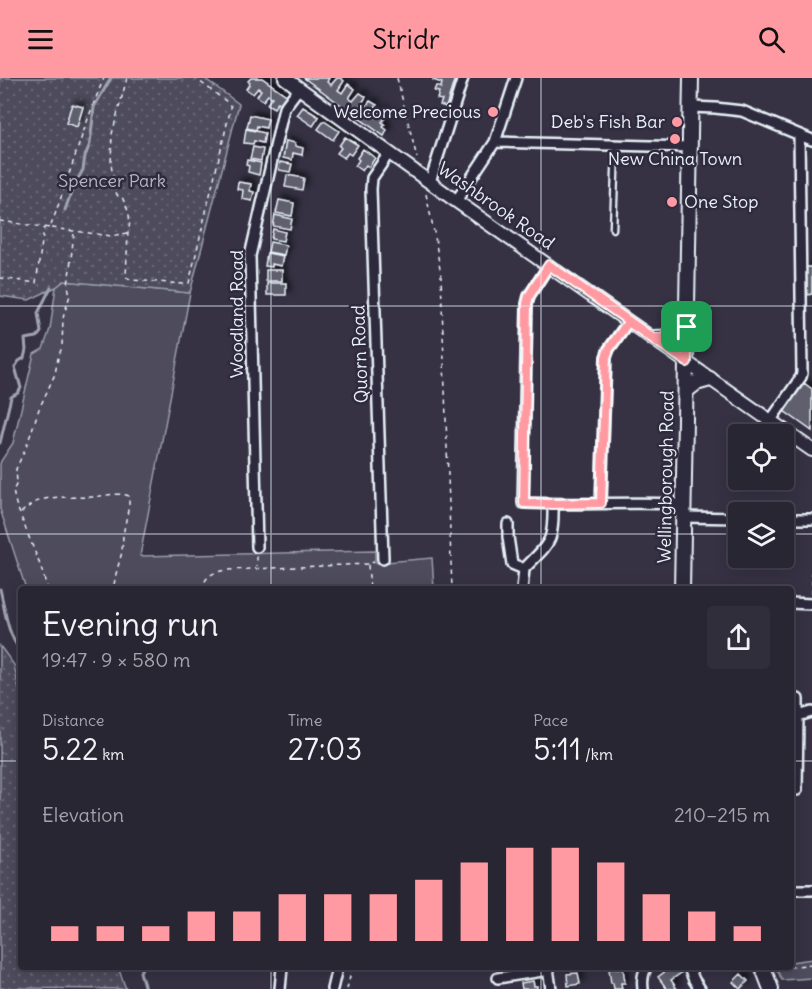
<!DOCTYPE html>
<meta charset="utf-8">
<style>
body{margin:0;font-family:Delius,sans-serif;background:#302e3b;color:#f1f3f6;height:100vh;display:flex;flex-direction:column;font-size:22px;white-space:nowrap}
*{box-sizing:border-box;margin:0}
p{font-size:20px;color:#a5a5ac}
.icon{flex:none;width:33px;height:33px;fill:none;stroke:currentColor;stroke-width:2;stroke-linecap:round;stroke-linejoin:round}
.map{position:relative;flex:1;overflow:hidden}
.sheet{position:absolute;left:18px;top:508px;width:776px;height:384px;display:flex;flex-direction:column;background:#282633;border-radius:6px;box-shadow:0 3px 15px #0003,0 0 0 2px #44434e}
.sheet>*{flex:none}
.buttons{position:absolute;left:728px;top:346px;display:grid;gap:12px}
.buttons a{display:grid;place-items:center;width:66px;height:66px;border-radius:6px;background:#282633;box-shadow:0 3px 15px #0003,0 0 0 2px #44434e;font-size:30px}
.pin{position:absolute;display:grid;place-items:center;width:51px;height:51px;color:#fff;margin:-26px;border-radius:12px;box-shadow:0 3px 9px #0006}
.round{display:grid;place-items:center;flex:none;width:63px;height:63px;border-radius:6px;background:#302e3b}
.summary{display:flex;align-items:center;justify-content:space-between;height:102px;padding:0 24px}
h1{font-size:33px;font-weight:600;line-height:45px}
.stats{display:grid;grid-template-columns:repeat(3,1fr);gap:9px;height:102px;padding:6px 24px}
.stats div{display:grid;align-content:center}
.stats b{font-size:30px;font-weight:600}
.stats small{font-size:16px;font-weight:400}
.stats p{font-size:16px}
.chart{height:168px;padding:12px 24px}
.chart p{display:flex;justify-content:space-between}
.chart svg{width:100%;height:108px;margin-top:6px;stroke:#ff9aa2;stroke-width:6}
header{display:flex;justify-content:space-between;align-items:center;height:78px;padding:0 24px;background:#ff9aa2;color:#111;font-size:27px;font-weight:600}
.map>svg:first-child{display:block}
.green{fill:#4d4b5c;stroke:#9a9eaa;stroke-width:1.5}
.park{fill:url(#park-dots);stroke:#9a9eaa;stroke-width:1.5}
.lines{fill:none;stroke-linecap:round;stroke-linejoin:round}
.stream{stroke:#a0a4af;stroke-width:3}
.building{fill:#605e6e;stroke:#e8f1f8;stroke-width:1.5;filter:url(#shadow)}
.service-casing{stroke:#e8f1f8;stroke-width:9}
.minor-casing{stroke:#e8f1f8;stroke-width:14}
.secondary-casing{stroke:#e8f1f8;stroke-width:16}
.primary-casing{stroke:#e8f1f8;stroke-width:18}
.path{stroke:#e8f1f8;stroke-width:1.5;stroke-dasharray:4.5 4.5;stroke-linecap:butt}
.service{stroke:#2f2a3d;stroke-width:4.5}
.minor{stroke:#2f2a3d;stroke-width:9}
.secondary{stroke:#2f2a3d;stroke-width:12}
.primary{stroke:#2f2a3d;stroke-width:14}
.route-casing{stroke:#fff;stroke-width:12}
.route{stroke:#ff9aa2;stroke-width:8}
.grid{fill:none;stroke:#e8f1f8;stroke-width:1.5;stroke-opacity:0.55}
.poi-dot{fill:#ff9aa2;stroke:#2f2a3d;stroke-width:2}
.labels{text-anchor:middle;stroke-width:5;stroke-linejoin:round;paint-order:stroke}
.poi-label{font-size:18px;fill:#e8f1f8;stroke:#2f2a3d;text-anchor:end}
.park-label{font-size:18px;fill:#b2b7c1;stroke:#2f2a3d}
.street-label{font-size:18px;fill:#e8f1f8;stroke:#2f2a3d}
</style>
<header><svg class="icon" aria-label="menu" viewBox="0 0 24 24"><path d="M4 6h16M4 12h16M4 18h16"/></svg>Stridr<svg class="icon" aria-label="search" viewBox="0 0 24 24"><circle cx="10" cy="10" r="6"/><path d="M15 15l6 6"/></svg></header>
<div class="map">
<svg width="812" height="911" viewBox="0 0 812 911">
<defs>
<pattern id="park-dots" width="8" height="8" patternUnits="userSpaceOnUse" patternTransform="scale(1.5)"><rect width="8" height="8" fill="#4d4b5c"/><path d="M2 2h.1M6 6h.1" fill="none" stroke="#676574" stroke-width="1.8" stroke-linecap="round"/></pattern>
<filter id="shadow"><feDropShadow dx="4" dy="-4" stdDeviation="3" flood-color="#0009"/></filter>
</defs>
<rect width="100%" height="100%" fill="#363244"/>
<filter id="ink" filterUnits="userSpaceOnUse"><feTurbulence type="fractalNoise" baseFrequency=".0167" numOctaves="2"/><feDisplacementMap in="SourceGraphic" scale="12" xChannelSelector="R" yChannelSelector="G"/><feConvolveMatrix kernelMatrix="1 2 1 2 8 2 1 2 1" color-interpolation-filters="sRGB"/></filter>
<g filter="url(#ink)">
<!-- green -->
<path class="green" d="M 64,203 L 190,215 L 140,478 L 375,473 L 375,485 L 432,480 L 434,511 L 26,511 L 0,431 L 0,386 L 1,383 L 13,365 L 34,276 L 43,271 L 50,251 L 56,209 Z
M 812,881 L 812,900 L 782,902 L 776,890 L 790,890 L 791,884 Z"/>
<!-- park -->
<path class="park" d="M 0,0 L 204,0 L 239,26 L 190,215 L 64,203 L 56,209 L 29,222 L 0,218 Z
M 0,568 L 14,587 L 21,622 L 21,890 L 116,890 L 119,892 L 126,911 L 0,910 Z"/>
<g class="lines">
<!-- stream -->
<path class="stream" d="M 65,132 L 73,109 L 83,92 L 85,78 L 90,66 L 94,29 L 111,0
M 0,365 L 11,319 L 18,315 L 21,310 L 15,289 L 19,283 L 24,280 L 26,272 L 25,261 L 37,259 L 41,254 L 38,235 L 51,209
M 0,511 C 5,531 7,557 21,573
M 142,890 L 140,894 L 145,911"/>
</g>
<!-- building -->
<path class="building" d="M 251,0 L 262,0 L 286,17 L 280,26 L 278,24 L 274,30 L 267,26 L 272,19 L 268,17 L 263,23 L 257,18 L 261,12 L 258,10 L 253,16 L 246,11 L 250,5 L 248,3 Z
M 304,0 L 329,0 L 327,4 L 331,7 L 337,0 L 340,0 L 344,3 L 338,12 L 342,15 L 348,6 L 355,11 L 349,20 L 353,23 L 360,15 L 366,19 L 360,28 L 364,31 L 370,23 L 377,27 L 371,36 L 376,39 L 382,31 L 388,36 L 382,44 L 385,47 L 383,49 L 387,52 L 384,58 Z
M 434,0 L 444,1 L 444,0 L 455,0 L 446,29 L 440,27 L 442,22 L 437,21 L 439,14 L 434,13 L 436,8 L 441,10 L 442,5 L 433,2 Z
M 72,26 L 83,29 L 77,49 L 66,45 Z
M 303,29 L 319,39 L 313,48 L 297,37 Z
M 250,37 L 268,41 L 266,50 L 257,48 L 256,52 L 247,50 Z
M 324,43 L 339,53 L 333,62 L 318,51 Z
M 246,51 L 265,55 L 263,65 L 254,63 L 253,66 L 244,65 Z
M 345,59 L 358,67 L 351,77 L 348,75 L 344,80 L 337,75 L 341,70 L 339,68 Z
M 286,63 L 295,65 L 295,68 L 303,70 L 302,77 L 293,75 L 292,82 L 283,80 Z
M 253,69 L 263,71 L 261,83 L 250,81 Z
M 363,71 L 375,80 L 369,89 L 366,87 L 362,93 L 355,88 L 359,82 L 357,80 Z
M 247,82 L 261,85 L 259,97 L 248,94 L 249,88 L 246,87 Z
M 280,84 L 292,86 L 290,94 L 279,92 Z
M 287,97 L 304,100 L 302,112 L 285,109 Z
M 238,104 L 251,106 L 250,113 L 254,114 L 252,123 L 242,121 L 243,112 L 237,111 Z
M 279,122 L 294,125 L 292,138 L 276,135 Z
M 275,137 L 292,141 L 290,151 L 273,148 Z
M 273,151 L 285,154 L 283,163 L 271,161 Z
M 270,164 L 286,167 L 284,177 L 268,174 Z
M 267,175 L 283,178 L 281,188 L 272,186 L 272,189 L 265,188 Z
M 805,189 L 812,189 L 812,216 L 806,217 Z
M 266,192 L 282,192 L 282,203 L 266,203 Z
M 267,205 L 286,205 L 286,217 L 267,217 Z
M 804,305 L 812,311 L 812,353 L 784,333 Z
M 623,890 L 625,905 L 621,905 L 622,911 L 614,911 L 613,905 L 611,905 L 609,891 Z
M 670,890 L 677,890 L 681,895 L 671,902 L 677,911 L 667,911 L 658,899 Z
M 578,895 L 580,906 L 568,908 L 567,896 Z
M 741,896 L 748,903 L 740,911 L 733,904 Z
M 533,903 L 534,908 L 537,908 L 537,911 L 522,911 L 521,905 Z"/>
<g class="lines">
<!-- service casing -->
<g class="service-casing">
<path id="service" d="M 613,151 L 616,67"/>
</g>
<!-- minor casing -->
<g class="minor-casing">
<path id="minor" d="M 691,29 L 715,30 L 742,33 L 812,62
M 495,64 L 690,69
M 430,104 L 463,0
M 456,123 L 495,64 L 516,0
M 549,187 L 529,218 L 527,226 L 523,425 C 577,427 630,424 683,426
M 771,342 L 801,299 L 802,295 L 799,57
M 601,425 L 606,279 L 609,271 L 628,244
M 684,439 L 738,440
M 783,441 L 812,441
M 508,446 L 508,459 L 512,486 L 524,491
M 257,469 L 250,178 L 284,30 L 299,10
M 383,481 L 371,111 L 372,100 L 389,75
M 522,512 L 524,491 C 550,464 554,465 553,426
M 790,525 L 812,526
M 798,638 L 798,621
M 797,712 L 798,638 L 812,634
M 790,812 L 812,812
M 548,890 L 551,911
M 689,890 L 694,902 L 700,911
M 498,900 L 549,892
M 280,911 L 282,890
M 332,911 L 337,890
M 643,911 C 642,903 642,897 646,890"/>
</g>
<!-- secondary casing -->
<g class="secondary-casing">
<path id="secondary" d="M 285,0 L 456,123 L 812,372"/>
</g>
<!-- primary casing -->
<g class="primary-casing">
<path id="primary" d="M 653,260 C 667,260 677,259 687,249
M 686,313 L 696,305 L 710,301
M 682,512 L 691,0
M 763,890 L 771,911"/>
</g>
<!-- path -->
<path class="path" d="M 127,0 L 112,56 L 111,86 L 115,113 L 118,118 L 122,119 C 128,131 132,141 128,154 L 126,199 L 132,202 L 183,206 L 189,205 L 231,29 L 227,24 L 195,0
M 397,0 L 417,80
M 426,116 L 435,159 L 441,198 L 452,512
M 0,143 L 50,150 C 69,100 83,49 104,0
M 52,150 L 111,158 L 127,155
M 0,200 L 36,205 L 44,150
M 21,435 C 43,413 65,421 92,419 C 104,418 118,414 129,418 L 129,427 L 123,457 L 122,474 L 116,496 L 113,512
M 257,478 L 257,488
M 368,487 L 370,512
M 48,512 L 40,487 L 16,426 L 13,413 L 17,405 L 16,391 L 27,367 L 39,331 L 55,296 L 58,280 L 62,269 L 63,240 L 70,217 L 68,208 L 74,154
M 202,512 C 205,497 213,494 227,492 L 368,486 L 374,484
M 812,516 L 812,488
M 790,889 L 812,886
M 775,892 L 789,890
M 347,911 L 352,890"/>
<!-- service -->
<use href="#service" class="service"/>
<!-- minor -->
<use href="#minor" class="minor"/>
<!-- secondary -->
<use href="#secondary" class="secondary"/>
<!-- primary -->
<use href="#primary" class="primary"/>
</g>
</g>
<g class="lines" filter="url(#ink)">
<!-- route casing -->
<g class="route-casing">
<path id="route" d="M 687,249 C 677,259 667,260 653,260 L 549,187 L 529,218 L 527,226 L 524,425 L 553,426 L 601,425 L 606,279 L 609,271 L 628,244 L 687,284 L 687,249"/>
</g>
<!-- route -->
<use href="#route" class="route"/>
</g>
<!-- grid -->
<path class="grid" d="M 271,0 L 271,512M 541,0 L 541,512M 0,228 L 812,228M 0,456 L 738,456M 783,456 L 812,456M 0,683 L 21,683M 790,683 L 812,683M 271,890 L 271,911M 541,890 L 541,911"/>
<!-- markers -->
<g class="poi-dot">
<circle cx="493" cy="34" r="6"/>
<circle cx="677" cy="44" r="6"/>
<circle cx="675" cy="61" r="6"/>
<circle cx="672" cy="124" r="6"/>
</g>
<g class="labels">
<!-- poi labels -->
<g class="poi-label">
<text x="481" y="40">Welcome Precious</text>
<text x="665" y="50">Deb's Fish Bar</text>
<text x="675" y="87" text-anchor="middle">New China Town</text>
<text x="684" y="130" text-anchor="start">One Stop</text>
</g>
<!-- park labels -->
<g class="park-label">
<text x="112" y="109">Spencer Park</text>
</g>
<!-- street labels -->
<g class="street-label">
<text transform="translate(496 128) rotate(35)" y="6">Washbrook Road</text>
<text transform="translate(237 236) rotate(-90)" y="6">Woodland Road</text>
<text transform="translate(360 276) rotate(-92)" y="6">Quorn Road</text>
<text transform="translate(666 399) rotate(-89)" y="6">Wellingborough Road</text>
</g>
</g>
</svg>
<div class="buttons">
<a><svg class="icon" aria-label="locate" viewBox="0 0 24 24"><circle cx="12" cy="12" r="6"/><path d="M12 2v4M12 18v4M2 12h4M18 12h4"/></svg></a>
<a><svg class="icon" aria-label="layers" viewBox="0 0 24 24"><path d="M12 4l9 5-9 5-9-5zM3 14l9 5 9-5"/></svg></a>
</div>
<div class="pin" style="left:687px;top:249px;background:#1e9e55"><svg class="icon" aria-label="arrive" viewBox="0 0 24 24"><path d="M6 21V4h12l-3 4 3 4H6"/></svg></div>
<section class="sheet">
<div class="summary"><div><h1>Evening run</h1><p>19:47 · 9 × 580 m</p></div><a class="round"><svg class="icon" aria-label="share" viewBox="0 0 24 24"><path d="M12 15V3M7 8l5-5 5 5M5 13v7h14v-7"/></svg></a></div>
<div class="stats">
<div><p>Distance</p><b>5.22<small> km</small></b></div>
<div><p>Time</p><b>27:03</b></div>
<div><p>Pace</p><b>5:11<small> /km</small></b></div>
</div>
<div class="chart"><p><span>Elevation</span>210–215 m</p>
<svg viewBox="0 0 160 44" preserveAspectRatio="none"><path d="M5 44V38M15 44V38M25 44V38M35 44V32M45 44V32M55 44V25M65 44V25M75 44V25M85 44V19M95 44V12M105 44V6M115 44V6M125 44V12M135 44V25M145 44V32M155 44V38"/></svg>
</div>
</section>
</div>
